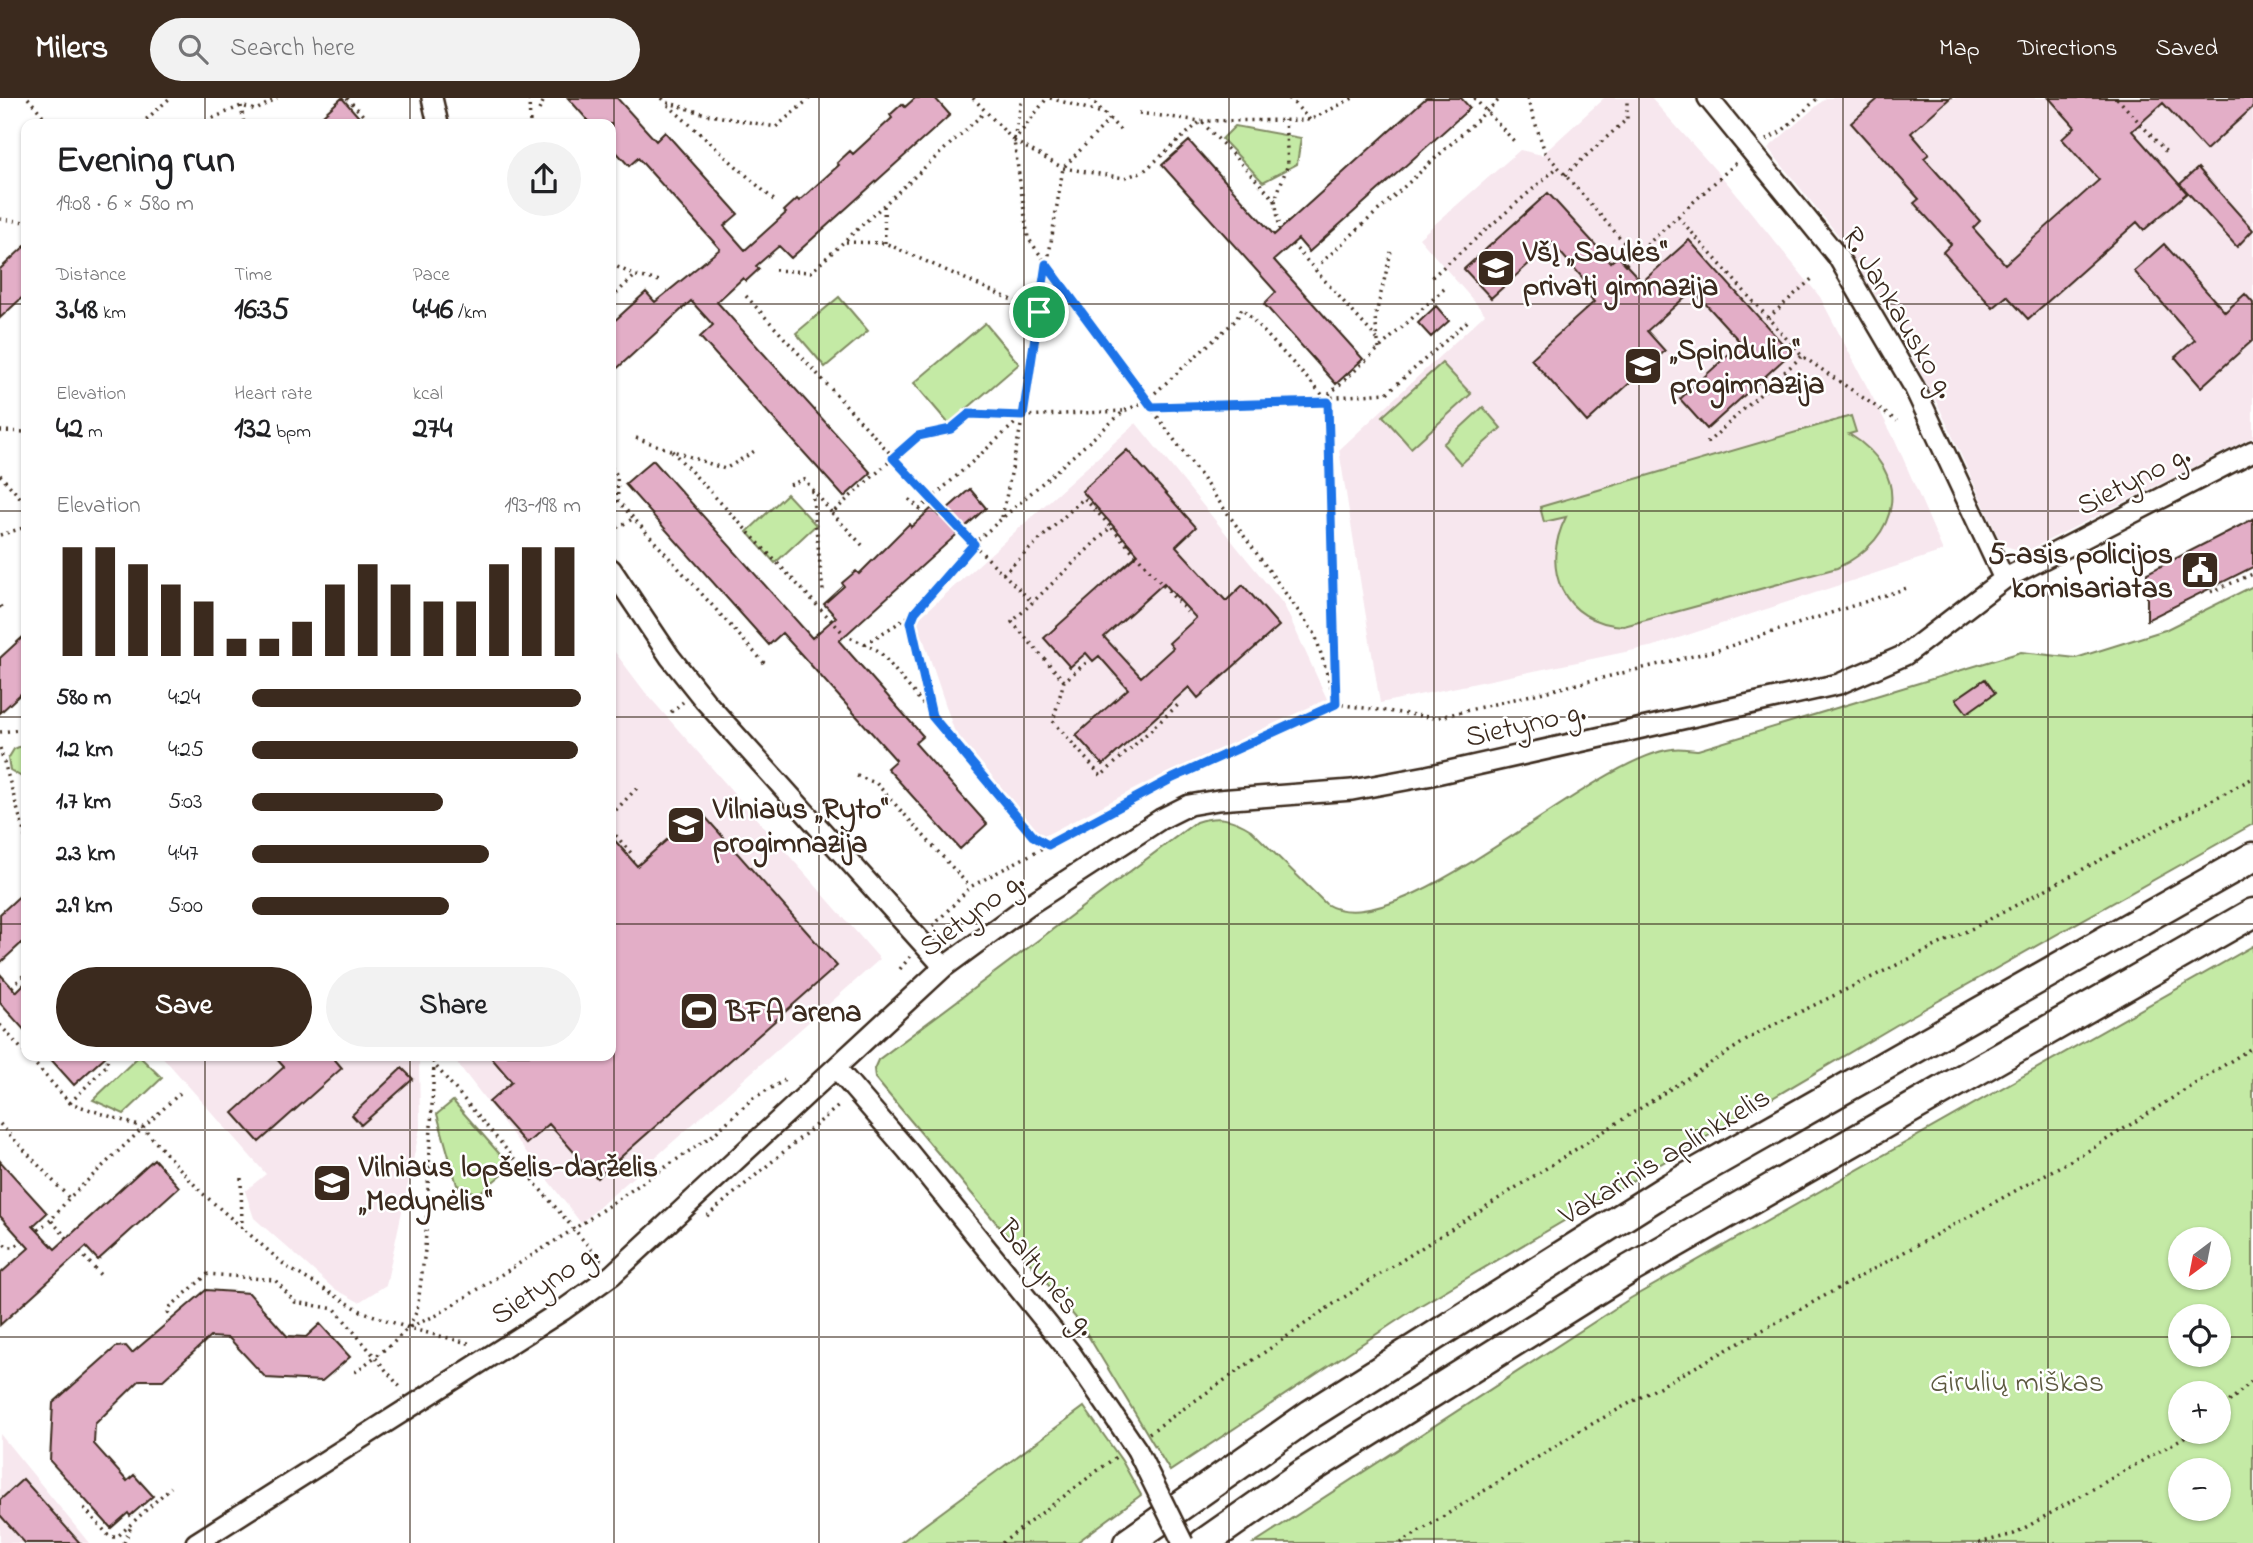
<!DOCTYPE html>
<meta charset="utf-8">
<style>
body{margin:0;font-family:"Indie Flower",sans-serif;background:#f2f2f2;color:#202124;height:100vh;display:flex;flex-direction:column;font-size:26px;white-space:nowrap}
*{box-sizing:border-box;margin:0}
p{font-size:23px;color:#757577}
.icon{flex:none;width:38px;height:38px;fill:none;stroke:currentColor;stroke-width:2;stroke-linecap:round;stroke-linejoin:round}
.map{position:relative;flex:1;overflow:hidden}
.sheet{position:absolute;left:21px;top:21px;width:595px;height:942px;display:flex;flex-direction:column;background:#fff;border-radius:14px;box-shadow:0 2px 5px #0004}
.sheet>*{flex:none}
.needle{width:46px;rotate:212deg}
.tools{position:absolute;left:2168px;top:1129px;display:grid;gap:14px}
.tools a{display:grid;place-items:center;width:63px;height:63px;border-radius:50%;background:#fff;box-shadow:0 2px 5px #0004;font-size:35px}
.pin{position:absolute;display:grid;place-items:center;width:60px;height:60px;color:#fff;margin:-30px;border:4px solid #fff;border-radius:50%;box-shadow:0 2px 7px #0007}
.round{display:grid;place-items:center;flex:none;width:74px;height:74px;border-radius:37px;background:#f2f2f2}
.overview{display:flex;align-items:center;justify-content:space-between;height:119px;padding:0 35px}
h1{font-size:38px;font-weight:700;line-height:52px}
.metrics{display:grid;grid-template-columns:repeat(3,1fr);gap:10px;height:119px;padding:7px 35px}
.metrics div{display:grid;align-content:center}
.metrics b{font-size:30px;font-weight:700}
.metrics small{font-size:19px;font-weight:400}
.metrics p{font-size:19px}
.chart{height:196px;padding:14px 35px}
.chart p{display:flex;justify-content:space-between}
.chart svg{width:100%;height:126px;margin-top:7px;stroke:#3b2a1e;stroke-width:6}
.cta{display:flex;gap:14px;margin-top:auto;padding:14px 35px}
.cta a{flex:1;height:80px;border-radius:42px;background:#3b2a1e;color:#fff;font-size:28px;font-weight:700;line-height:80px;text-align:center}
.cta a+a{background:#f2f2f2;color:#202124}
ul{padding:0 35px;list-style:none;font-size:23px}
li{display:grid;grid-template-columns:112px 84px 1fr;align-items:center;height:52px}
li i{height:18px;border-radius:9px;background:#3b2a1e}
header{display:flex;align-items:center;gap:42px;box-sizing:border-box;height:98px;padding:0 35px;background:#3b2a1e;color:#fff}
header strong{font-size:33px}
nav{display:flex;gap:38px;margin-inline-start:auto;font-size:24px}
.search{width:490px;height:63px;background:#f2f2f2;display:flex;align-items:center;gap:18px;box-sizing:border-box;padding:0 24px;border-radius:38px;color:#757577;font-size:26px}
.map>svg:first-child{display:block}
.built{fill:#f7e7ee}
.green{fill:#c4eaa5;stroke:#808a62;stroke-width:2;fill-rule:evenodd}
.building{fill:#e3aec7;stroke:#3b2a1e;stroke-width:2;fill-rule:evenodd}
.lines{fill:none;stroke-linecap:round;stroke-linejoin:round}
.minor-casing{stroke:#3b2a1e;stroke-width:24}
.highway-casing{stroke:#3b2a1e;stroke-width:33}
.path{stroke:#3b2a1e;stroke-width:3.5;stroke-dasharray:2 5;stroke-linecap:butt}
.minor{stroke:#fff;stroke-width:19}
.highway{stroke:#fff;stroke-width:28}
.minor-bridge-casing{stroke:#3b2a1e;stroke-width:24;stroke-linecap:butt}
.minor-bridge{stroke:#fff;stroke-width:19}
.route-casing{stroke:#fff;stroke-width:14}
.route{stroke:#1a73e8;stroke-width:9}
.grid{fill:none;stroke:#3b2a1e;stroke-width:2;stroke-opacity:0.55}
.labels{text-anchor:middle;stroke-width:5;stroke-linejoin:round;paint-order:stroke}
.poi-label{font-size:30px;font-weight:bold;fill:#3b2a1e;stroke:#fff;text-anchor:start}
.street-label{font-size:30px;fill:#3b2a1e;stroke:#fff}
.park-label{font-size:30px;fill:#5d5a40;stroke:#fff}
</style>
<header>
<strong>Milers</strong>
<div class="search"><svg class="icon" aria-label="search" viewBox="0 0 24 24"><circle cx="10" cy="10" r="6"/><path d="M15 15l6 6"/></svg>Search here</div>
<nav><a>Map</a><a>Directions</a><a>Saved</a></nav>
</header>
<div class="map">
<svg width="2253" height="1445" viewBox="0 0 2253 1445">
<rect width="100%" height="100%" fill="#fff"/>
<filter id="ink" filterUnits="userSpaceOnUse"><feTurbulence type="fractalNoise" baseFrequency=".0143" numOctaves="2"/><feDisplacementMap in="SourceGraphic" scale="14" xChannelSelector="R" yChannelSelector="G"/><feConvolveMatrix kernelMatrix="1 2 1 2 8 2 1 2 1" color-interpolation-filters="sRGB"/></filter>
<g filter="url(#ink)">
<!-- built -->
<path class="built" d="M 1604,0 L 1651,0 L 1728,86 L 1820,199 L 1896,344 L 1943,453 L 1654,548 L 1380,605 L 1339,352 L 1485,216 L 1419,140 L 1520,52 L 1542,57 Z
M 1826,0 L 2253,0 L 2253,339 L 2025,454 L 2002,447 L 1939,309 L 1904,244 L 1838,137 L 1768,50 Z
M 1136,325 L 1284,507 L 1327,601 L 1154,681 L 1042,739 L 954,632 L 917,522 Z
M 611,549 L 645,594 L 880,861 L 581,1125 L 451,957 L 611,957 Z
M 161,957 L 419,957 L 420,1030 L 386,1187 L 359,1204 L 333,1190 L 254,1120 L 245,1093 L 266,1076 Z
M 0,1336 L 89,1445 L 0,1445 Z"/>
<!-- green -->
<path class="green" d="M 1235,28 L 1301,40 L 1297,66 L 1263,84 L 1222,41 Z
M 839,199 L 868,233 L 825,269 L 796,235 Z
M 985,225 L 1019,266 L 949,326 L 914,285 Z
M 1442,265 L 1471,296 L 1411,350 L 1383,318 Z
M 1483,309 L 1501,330 L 1461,366 L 1443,346 Z
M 1851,318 L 1856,334 L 1849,336 C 1913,375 1901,440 1837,470 L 1624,528 C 1562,525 1540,470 1566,419 L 1544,424 L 1540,409 Z
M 787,396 L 816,427 L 775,465 L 747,434 Z
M 2253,488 L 2253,726 L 1910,919 L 1416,1210 L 1170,1373 L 1081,1226 L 875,980 L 874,971 L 878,962 L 1196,724 C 1218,717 1232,720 1251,732 L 1326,806 C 1398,851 1588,662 1672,651 C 1680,649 1690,652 1698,652 L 2021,554 L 2076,560 L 2165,532 Z
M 26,646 L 26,681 L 25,681 L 10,672 L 8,661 L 14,651 Z
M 2253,848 L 2253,1445 L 1254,1445 L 1631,1200 ZM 2180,1141 L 2219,1141 L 2219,1180 L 2180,1180 ZM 2180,1218 L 2219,1218 L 2219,1256 L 2180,1256 ZM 2180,1295 L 2219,1295 L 2219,1334 L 2180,1334 ZM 2180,1372 L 2219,1372 L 2219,1410 L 2180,1410 Z
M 139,958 L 162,980 L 124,1016 L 93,1002 Z
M 453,1003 L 511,1069 L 478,1096 L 457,1087 L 437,1016 Z
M 1084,1309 L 1122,1363 L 1141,1397 L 1076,1445 L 900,1445 Z"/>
<!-- building -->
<path class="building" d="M 342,0 L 365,26 L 313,26 Z
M 568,0 L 617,0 L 656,43 L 665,34 L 738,116 L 724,128 L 745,152 L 786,115 L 784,113 L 797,101 L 799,103 L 839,67 L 837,65 L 850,53 L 853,56 L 892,20 L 890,17 L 902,6 L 905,9 L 915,0 L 935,0 L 950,17 L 791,160 L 779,148 L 756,168 L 759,171 L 746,183 L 743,180 L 717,204 L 871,375 L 844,399 L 700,239 L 713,227 L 691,203 L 611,276 L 611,226 L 646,194 L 655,204 L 720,151 L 638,60 L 629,68 L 611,48 L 611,26 L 591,26 Z
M 1426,0 L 1461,0 L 1470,10 L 1309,154 L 1298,141 L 1274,162 L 1363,261 L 1336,286 L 1264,206 L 1276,194 L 1162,67 L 1189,43 L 1274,137 Z
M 1879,0 L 1950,0 L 1911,35 L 1929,56 L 1924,60 L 1980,123 L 1973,130 L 2005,166 L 2099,82 L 2062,41 L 2075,29 L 2049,0 L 2253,0 L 2253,9 L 2206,52 L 2163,5 L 2132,33 L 2187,95 L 2144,132 L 2137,124 L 2028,221 L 2007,198 L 1993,210 L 1943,154 L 1951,146 L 1914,105 L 1919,101 L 1851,25 Z
M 2198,70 L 2253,132 L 2237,149 L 2180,86 Z
M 1548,95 L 1611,164 L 1618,158 L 1642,184 L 1689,142 L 1791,255 L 1707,331 L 1680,301 L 1741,245 L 1693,192 L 1647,233 L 1665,253 L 1587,324 L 1531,261 L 1594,204 L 1583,191 L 1588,186 L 1552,145 L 1491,200 L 1464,171 Z
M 2164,146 L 2225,214 L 2245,196 L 2253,205 L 2253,242 L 2201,289 L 2175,259 L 2195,242 L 2134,173 Z
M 26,147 L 26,196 L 0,220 L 0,171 Z
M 1436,208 L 1449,223 L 1431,239 L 1418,225 Z
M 1127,352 L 1196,429 L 1176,448 L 1226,503 L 1243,487 L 1279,528 L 1198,600 L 1189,589 L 1103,667 L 1076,637 L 1128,591 L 1099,558 L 1093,563 L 1086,555 L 1070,569 L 1044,540 L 1138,456 L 1082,393 ZM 1164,485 L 1196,520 L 1169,545 L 1173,550 L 1141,579 L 1104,539 Z
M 653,362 L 812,540 L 836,519 L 824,506 L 844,488 L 842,485 L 856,473 L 859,476 L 909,426 L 911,429 L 932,410 L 939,418 L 970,391 L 986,410 L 839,543 L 923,638 L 915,645 L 987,726 L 960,751 L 887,670 L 896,662 L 782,535 L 769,547 L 625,386 Z
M 2253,421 L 2253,469 L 2147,522 L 2147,475 Z
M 26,536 L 26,591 L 0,615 L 0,560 Z
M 1985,581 L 1995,595 L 1967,615 L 1956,601 Z
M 700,713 L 837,868 L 597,1080 L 549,1026 L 526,1046 L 489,1004 L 512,984 L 489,957 L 611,957 L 611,738 L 637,768 Z
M 26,792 L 26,841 L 0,865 L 0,816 Z
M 0,876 L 16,894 L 26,884 L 26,934 L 0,905 Z
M 47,957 L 107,957 L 74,987 Z
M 273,957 L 331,957 L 342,970 L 259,1044 L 233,1015 L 284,969 Z
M 402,970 L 413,981 L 361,1027 L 352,1017 Z
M 154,1061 L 179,1089 L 98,1162 L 86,1149 L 0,1227 L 0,1176 L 29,1150 L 0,1118 L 0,1063 L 47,1115 L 33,1128 L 55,1151 Z
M 206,1192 L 249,1195 L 287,1238 L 306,1239 L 320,1226 L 350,1259 L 322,1283 L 266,1280 L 229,1240 L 210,1239 L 163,1282 L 140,1282 L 95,1326 L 94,1346 L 127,1383 L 134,1377 L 153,1398 L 130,1418 L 128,1415 L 111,1430 L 50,1363 L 53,1305 L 116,1249 L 126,1248 L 132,1255 Z
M 23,1381 L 80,1445 L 25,1445 L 0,1417 L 0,1402 Z"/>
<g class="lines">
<!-- minor casing -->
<g class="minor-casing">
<path id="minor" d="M 432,0 L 438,26
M 1708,0 L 1838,159 L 1914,289 L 2004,481
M 611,471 L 670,559 L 705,603 L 944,869
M 837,971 L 907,1052 L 1070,1254 L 1137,1352
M 196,1445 L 563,1212 L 612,1177 L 944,869 L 1027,808 L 1161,721 L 1189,707 L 1218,702 L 1352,692 L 1427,678 L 1839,586 L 1905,557 L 2004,481 L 2253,353"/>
</g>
<!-- highway casing -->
<g class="highway-casing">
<path id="highway" d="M 1128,1445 L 1311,1316 L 1669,1090 L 2253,759
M 1204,1445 L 1304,1375 L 1630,1171 L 2253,815"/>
</g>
<!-- path -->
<path class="path" d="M 28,0 L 50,26
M 347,0 L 371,26
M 662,0 L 666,4 L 705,16 L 776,29 L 810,0
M 973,0 L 1014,43 L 1028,140 L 1315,536 L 1334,599
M 1050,0 L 1105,16
M 1090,0 L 1120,32
M 1289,0 L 1310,22
M 1474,0 L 1514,43
M 1527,0 L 1545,54 L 1636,158
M 2117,0 L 2168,56
M 529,1 L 530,26
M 668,7 L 776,104
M 241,8 L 244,26
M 539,12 L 545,0
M 1139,15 L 1201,23 L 1310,22 L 1353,0
M 141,26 L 170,0
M 210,26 L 211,21 L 241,8 L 256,12 L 277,0
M 1014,41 L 1022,0
M 1766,42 L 1782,33 L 1818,0
M 1014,43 L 1063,70 L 1124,80 L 1144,73 L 1201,23 L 1275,102
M 1014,43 L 1047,0
M 1565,77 L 1627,21 L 1627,0
M 884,108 L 885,145
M 1678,119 L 1802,258 L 1897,323
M 0,121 L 26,124
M 1280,132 L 1275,102 L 1288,66 L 1285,22
M 846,144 L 885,145 L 1039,214
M 1292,146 L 1377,241
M 1321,165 L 1501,0
M 611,166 L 636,178 L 660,183
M 1626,166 L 1737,64
M 775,172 L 811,174 L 985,14
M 1432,179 L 1558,69
M 1444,191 L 1325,300 L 1387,295 L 1470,221
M 746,198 L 973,446 L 1033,505
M 611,200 L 635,178
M 1768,220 L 1814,179
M 1379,251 L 1375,220 L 1391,154
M 1152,309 L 1328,304
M 0,333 L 26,334
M 636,340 L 725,371 L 758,351
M 1707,345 L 1802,258
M 672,353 L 845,537 L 879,553 L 1033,738 L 1048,747
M 611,369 L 617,377 L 618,403 L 765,566
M 0,377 L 26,406
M 790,387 L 804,381 L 832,415 L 918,338 L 951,331 L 969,316 L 1023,318
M 812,393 L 823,493
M 611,399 L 618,403
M 909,401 L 920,411 L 1023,318 L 1123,313
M 832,415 L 864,449
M 1002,419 L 1023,318 L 1063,70 L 1110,21
M 611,433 L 634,420
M 0,437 L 26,429
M 1003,476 L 1084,400 L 1111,429
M 2211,494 L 2253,476
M 0,508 L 4,512
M 865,546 L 913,516
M 1086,565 L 1064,583 L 1053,623 L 1101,678 L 1180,605
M 1064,583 L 1012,524 L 1111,429 L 1187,514
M 671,614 L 683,604
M 932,618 L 911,524 L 915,514 L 973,446 L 1124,313 L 1146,303 L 1236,222 L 1242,210 L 1329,304 L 1336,606
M 0,634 L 26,631
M 0,650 L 26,741
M 857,678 L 876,685 L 970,789
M 611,717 L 637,690
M 611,732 L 631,755
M 933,828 L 970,789 L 1171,681 L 1336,606 L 1436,620 L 1718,552 L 1907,490
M 900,871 L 910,859
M 12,889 L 26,875
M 0,927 L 26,956
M 27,957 L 70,1005 L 142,1029 L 201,1094 L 287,1169 L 361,1213 L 408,1230 L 472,1246
M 430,957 L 434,966 L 601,1163
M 70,1005 L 106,968 L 109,957
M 0,1026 L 69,1100 L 180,995
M 241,1080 L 242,1130
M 707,1118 L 841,1006
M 38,1132 L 51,1122
M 67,1140 L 51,1122 L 69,1100
M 0,1141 L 7,1149 L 14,1149 L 23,1143
M 80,1154 L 103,1180
M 168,1216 L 170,1209 L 208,1176 L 275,1182 L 295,1204 L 335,1211 L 400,1289
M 410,1229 L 437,1217 L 574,1131 L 713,1037 L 752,1001 L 785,982
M 355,1274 L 392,1246 L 408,1230 L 417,1213 L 425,1152 L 434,966
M 2219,1313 L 2253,1282
M 1149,1335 L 1332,1207 L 1761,933 L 1979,827 L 2253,680
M 84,1410 L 110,1439 L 117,1439 L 171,1389
M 124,1445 L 132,1426
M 1002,1445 L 1117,1358
M 1401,1445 L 1581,1332 L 2095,1049 L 2253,949
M 1979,1445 L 2014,1436 L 2193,1334"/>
<!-- minor -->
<use href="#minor" class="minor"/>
<!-- highway -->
<use href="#highway" class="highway"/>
<!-- minor-bridge casing -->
<g class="minor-bridge-casing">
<path id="minor-bridge" d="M 1137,1352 L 1183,1445"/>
</g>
<!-- minor-bridge -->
<use href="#minor-bridge" class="minor-bridge"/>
</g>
</g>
<g class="lines" filter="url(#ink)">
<!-- route casing -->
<g class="route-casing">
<path id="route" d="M 1046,166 L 1152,309 L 1328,304 L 1336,606 L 1171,681 L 1048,747 L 1033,738 L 932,618 L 911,524 L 915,514 L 974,446 L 893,360 L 918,338 L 951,331 L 969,316 L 1023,318 Z"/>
</g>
<!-- route -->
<use href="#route" class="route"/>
</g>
<!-- grid -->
<path class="grid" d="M 205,0 L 205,26M 410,0 L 410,26M 614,0 L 614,1445M 819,0 L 819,1445M 1024,0 L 1024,1445M 1229,0 L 1229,1445M 1434,0 L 1434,1445M 1639,0 L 1639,1445M 1843,0 L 1843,1445M 2048,0 L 2048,1445M 0,206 L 26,206M 611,206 L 2253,206M 0,413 L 26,413M 611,413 L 2253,413M 0,619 L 26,619M 611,619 L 2253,619M 0,826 L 26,826M 611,826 L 2253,826M 205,957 L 205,1445M 410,957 L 410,1445M 0,1032 L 2253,1032M 0,1239 L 2180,1239M 2219,1239 L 2253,1239"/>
<!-- icons -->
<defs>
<g id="school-square" transform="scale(2.0125)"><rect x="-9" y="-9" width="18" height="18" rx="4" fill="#3b2a1e" stroke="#fff"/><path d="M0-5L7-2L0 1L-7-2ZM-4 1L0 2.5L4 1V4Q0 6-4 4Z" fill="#fff"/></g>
<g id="civic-square" transform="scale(2.0125)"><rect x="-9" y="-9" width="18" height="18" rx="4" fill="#3b2a1e" stroke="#fff"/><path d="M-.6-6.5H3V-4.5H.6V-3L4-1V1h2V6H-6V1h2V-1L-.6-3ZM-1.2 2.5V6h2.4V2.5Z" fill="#fff"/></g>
<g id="stadium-square" transform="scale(2.0125)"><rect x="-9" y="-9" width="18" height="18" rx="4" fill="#3b2a1e" stroke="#fff"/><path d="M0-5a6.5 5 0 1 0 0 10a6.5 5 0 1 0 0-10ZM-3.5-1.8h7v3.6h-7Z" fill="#fff"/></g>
</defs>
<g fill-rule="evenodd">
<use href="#school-square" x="1496" y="170"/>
<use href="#school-square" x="1643" y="268"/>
<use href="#civic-square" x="2200" y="472"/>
<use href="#school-square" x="686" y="727"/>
<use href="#stadium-square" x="699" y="913"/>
<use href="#school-square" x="332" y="1085"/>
</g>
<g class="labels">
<!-- poi labels -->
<g class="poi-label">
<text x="1523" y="163">VšĮ „Saulės“<tspan x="1523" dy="34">privati gimnazija</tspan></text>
<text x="1670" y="261">„Spindulio“<tspan x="1670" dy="34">progimnazija</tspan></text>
<text x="2173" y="465" text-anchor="end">5-asis policijos<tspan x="2173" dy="34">komisariatas</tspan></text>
<text x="713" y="720">Vilniaus „Ryto“<tspan x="713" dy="34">progimnazija</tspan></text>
<text x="726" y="923">BFA arena</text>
<text x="359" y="1078">Vilniaus lopšelis-darželis<tspan x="359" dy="34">„Medynėlis“</tspan></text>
</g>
<!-- street labels -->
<g class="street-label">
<text transform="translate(1900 214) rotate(59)" y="10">R. Jankausko g.</text>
<text transform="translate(2133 381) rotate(-27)" y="10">Sietyno g.</text>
<text transform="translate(1525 625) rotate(-13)" y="10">Sietyno g.</text>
<text transform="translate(971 815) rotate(-37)" y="10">Sietyno g.</text>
<text transform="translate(1664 1057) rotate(-31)" y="10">Vakarinis aplinkkelis</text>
<text transform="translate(1048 1179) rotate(51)" y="10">Baltynės g.</text>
<text transform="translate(544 1185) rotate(-34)" y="10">Sietyno g.</text>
</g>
<!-- park labels -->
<g class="park-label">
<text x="2017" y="1293">Girulių miškas</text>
</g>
</g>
</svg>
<div class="tools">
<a><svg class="needle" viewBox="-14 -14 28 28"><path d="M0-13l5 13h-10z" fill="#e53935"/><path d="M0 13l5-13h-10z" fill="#757577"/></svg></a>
<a><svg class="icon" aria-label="locate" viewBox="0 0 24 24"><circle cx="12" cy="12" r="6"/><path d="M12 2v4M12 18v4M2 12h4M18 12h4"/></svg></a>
<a>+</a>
<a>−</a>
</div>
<div class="pin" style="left:1039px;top:214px;background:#1e9e55"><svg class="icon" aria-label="arrive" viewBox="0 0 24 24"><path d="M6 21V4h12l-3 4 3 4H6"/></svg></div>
<section class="sheet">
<div class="overview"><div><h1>Evening run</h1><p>19:08 · 6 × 580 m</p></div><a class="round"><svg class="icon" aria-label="share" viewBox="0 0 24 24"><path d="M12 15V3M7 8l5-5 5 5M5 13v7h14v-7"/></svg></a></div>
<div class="metrics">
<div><p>Distance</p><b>3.48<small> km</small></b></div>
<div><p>Time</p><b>16:35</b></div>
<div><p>Pace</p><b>4:46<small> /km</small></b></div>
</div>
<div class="metrics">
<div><p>Elevation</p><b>42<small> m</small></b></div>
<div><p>Heart rate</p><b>132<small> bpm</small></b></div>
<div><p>kcal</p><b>274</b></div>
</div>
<div class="chart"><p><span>Elevation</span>193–198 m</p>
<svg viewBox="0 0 160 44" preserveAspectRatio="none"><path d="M5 44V6M15 44V6M25 44V12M35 44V19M45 44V25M55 44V38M65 44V38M75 44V32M85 44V19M95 44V12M105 44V19M115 44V25M125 44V25M135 44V12M145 44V6M155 44V6"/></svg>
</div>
<ul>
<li><b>580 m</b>4:24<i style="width:100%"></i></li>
<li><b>1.2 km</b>4:25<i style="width:99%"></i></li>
<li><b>1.7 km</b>5:03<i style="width:58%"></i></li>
<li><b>2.3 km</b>4:47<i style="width:72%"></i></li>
<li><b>2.9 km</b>5:00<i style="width:60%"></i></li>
</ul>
<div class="cta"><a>Save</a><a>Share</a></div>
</section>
</div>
